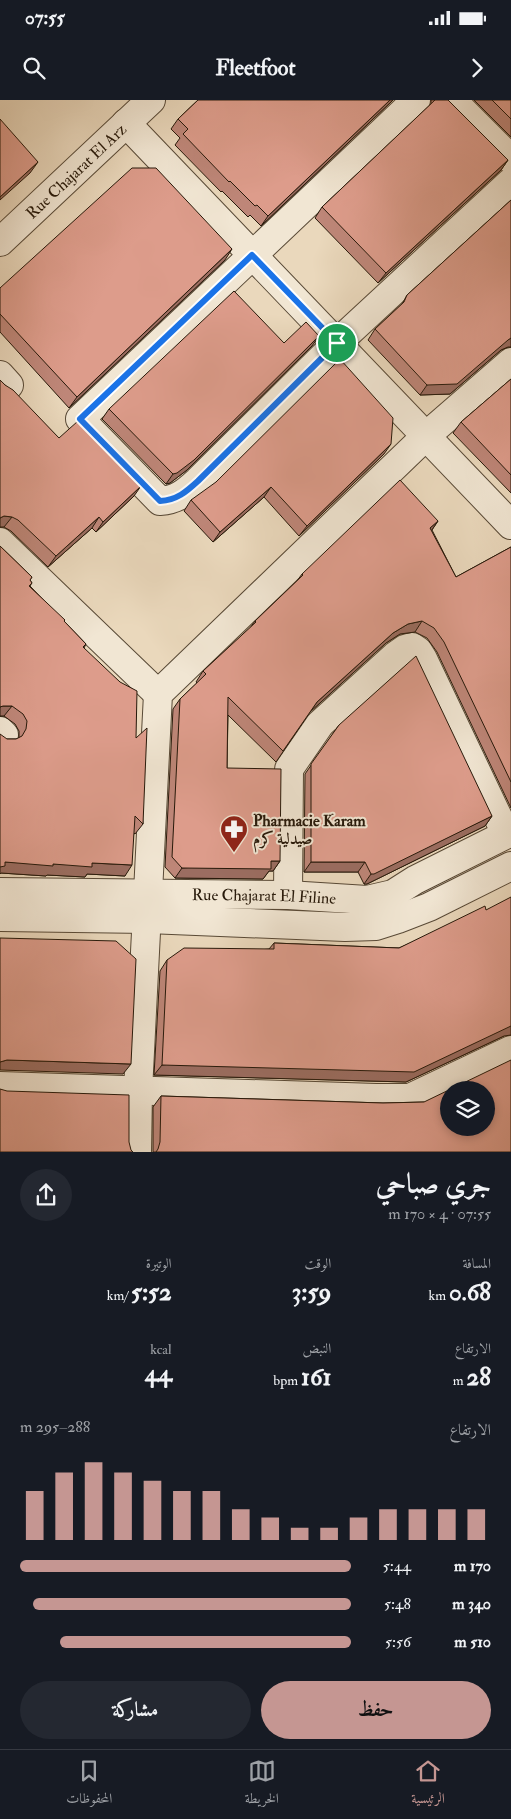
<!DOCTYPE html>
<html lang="ar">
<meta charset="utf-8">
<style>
body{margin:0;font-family:"IM FELL Double Pica",Amiri,serif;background:#242831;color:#f1f3f6;direction:rtl;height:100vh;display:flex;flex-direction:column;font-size:19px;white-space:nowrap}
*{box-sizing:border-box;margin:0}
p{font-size:16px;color:#9ea1a6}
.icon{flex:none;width:28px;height:28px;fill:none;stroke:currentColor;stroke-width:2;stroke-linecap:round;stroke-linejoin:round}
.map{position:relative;height:1052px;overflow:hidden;direction:ltr}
.details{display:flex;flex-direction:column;background:#171b24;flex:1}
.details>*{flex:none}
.fabs{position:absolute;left:440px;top:981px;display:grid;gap:10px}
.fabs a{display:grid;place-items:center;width:55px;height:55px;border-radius:50%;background:#171b24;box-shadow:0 2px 8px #0003;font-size:25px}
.pin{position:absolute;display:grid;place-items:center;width:42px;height:42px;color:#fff;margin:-21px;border:2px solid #fff;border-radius:50%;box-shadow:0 1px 5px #0007}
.round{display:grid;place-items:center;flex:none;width:52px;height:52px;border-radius:26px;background:#242831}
.headline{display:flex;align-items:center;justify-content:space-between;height:85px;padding:0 20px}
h1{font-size:28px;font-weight:700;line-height:38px}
.metrics{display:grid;grid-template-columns:repeat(3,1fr);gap:8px;height:85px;padding:5px 20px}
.metrics div{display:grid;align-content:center}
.metrics b{font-size:25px;font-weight:700}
.metrics small{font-size:14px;font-weight:400}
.metrics p{font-size:14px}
.chart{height:140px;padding:10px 20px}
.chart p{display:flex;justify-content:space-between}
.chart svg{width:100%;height:90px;margin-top:5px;stroke:#c59692;stroke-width:6}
.action{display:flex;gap:10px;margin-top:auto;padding:10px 20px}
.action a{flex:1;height:58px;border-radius:30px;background:#c59692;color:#111;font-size:20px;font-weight:700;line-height:58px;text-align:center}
.action a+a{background:#242831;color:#f1f3f6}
ul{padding:0 20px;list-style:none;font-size:16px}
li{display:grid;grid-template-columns:80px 60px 1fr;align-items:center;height:38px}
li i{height:12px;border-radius:6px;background:#c59692}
.status{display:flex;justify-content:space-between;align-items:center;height:35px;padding:0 25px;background:#171b24;direction:ltr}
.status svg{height:14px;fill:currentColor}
header{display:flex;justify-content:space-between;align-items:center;height:65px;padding:0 20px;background:#171b24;font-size:22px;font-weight:700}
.menu{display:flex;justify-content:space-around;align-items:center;height:70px;border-top:1px solid #363941;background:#171b24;font-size:14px;color:#9ea1a6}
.menu a{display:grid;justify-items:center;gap:2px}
.menu .on{color:#c59692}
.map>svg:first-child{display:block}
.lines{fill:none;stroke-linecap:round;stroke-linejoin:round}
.minor-casing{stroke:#584936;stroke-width:30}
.minor{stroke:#f1e6d3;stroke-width:28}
.wall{fill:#be8678;stroke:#27190a}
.shaded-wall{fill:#9b6d61;stroke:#27190a}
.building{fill:#dd9c8b;stroke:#27190a;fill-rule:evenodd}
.route-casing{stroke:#fff;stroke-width:10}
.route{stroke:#1a73e8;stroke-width:6}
.labels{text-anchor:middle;stroke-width:4;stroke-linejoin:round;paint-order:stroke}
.street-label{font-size:16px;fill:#27190a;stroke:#f1e6d3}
.poi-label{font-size:16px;font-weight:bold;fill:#27190a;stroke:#f1e6d3;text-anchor:start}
</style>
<div class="status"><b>07:55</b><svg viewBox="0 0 49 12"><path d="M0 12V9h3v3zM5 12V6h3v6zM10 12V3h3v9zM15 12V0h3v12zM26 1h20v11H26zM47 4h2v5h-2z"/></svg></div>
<header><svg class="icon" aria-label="forward" viewBox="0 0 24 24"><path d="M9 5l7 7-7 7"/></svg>Fleetfoot<svg class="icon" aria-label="search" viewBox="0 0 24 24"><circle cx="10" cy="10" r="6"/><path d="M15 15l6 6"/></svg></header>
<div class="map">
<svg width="511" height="1052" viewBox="0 0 511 1052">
<rect width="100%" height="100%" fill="#ead8bc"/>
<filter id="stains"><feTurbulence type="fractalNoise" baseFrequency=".004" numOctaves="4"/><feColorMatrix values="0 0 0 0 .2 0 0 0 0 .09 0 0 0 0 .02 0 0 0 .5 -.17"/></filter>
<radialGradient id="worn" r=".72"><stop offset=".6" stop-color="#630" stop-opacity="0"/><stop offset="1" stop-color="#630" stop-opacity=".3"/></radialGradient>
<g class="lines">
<!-- minor casing -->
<g class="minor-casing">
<g id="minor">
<path d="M 416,0 L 80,319 L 160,401 C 177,400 186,392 198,381 L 337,243 L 511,82"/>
<path d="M 452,0 L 511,59"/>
<path d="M 126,23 L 511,425"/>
<path id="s1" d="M 0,142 L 151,0"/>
<path d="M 0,275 L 9,285"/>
<path d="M 0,442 L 158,594"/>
<path d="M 0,631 L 4,635"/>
<path id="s2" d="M 0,792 L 288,795 L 367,800 L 393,794 L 415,780 L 511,732"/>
<path d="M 288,795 L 289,669 L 320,624 L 395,556 L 405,549 L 412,547 L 418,551 L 423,559 L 506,734"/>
<path d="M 0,817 L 148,819 L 345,827 L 376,826 L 398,819 L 429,807 L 511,766"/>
<path d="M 0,986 L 376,998 L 410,998 L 511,950"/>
<path d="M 137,1052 L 138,991 L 158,594 L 427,335 L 511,262"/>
</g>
</g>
<!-- minor -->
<use href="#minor" class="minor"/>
</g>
<!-- wall -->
<path class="wall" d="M 198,0 L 393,0 L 261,126 L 250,115 L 248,117 L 222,91 L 221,92 L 175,45 L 180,38 L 171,29 L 178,19 Z
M 431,0 L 448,0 L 508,60 L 501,70 L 378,183 L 315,118 L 322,107 L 431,4 Z
M 474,0 L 511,0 L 511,37 Z
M 511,100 L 511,247 L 508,247 L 501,250 L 450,294 L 420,295 L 368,240 L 375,229 L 402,204 L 407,195 Z
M 225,160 L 69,308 L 0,232 L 0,188 Z
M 284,243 L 312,246 L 187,370 L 170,383 L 166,384 L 102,319 L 109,309 Z
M 511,279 L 511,393 L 453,333 L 461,322 Z
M 0,280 L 59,338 L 134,396 L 96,432 L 92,428 L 48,467 L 11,431 L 4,427 L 0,427 Z
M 384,354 L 299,436 L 264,397 L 213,442 L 184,411 L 191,400 Z
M 438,421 L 432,430 L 456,477 L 511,447 L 511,708 L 437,552 L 427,538 L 415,532 L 400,534 L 386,543 L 310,612 L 276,662 L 228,615 L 227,668 L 280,761 L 273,771 L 269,771 L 263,779 L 175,778 L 165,767 L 173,609 L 180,599 L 197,583 L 196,582 L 203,571 L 250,528 L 255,521 L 297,481 L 302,474 Z
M 0,446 L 32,477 L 30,480 L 32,483 L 30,486 L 86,544 L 84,548 L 136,638 L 143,724 L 135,734 L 134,733 L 125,776 L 87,774 L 85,777 L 47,775 L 46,776 L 1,773 L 7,639 L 16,639 L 19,638 L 19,631 L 15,624 L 4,616 L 0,616 Z
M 339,625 L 492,716 L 485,726 L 367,784 L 364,784 L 358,772 L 304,772 L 305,674 Z
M 486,810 L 504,936 L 406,982 L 154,975 L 160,871 L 167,860 L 269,849 L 274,843 L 399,848 Z
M 161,996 L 383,1003 L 424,1002 L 511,1052 L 153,1052 L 153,1007 Z"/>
<!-- shaded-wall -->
<path class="shaded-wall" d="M 390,0 L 393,0 L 261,126 L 268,116 Z
M 508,60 L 501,70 L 378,183 L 386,173 Z
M 38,62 L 30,73 L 0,100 L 0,97 Z
M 232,149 L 225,160 L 69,308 L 77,297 Z
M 319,236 L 312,246 L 187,370 L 170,383 L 166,384 L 173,374 Z
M 511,238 L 511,247 L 508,247 L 501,250 L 450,294 L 420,295 L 427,285 Z
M 391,344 L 384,354 L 299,436 L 307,426 Z
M 141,386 L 134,396 L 96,432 L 103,422 Z
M 271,387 L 264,397 L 213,442 L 220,432 Z
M 4,416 L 12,417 L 4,427 L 0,427 L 0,418 Z
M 99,417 L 92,428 L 48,467 L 56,456 Z
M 438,421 L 431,431 L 430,428 Z
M 422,521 L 415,532 L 400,534 L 386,543 L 310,612 L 317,602 L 393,533 L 408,524 Z
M 3,606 L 12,606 L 4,616 L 0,616 L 0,607 Z
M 492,716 L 485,726 L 367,784 L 364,784 L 371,774 Z
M 271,761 L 280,761 L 273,771 L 269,771 L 263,779 L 175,778 L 182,768 Z
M 5,762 L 53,764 L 92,763 L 132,765 L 125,776 L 87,774 L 85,777 L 47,775 L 46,776 L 1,773 L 0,774 L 0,767 Z
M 311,762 L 365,762 L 358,772 L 304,772 Z
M 511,926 L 511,935 L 504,936 L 406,982 L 154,975 L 162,965 Z
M 7,960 L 131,964 L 123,974 L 0,970 L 0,962 Z"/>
<!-- building -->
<path class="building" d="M 198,0 L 390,0 L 268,116 L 257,105 L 255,106 L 230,81 L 229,82 L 183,34 L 188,29 L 178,19 Z
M 435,0 L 448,0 L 508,60 L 386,173 L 322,107 Z
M 492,0 L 511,0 L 511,19 Z
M 0,19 L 38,62 L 0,97 Z
M 132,68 L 156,68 L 232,149 L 77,297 L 0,214 L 0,188 Z
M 511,100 L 511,238 L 508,240 L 457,284 L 427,285 L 375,229 L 404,202 L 407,195 Z
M 234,191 L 284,243 L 306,222 L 319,236 L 194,360 L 177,373 L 173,374 L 109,309 Z
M 340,259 L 393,318 L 391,344 L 307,426 L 271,387 L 220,432 L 191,400 L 216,382 Z
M 511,279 L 511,375 L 461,322 Z
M 0,280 L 5,285 L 13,290 L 59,338 L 78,321 L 141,386 L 103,422 L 99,417 L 56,456 L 18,420 L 12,417 L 4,416 L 0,418 Z
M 400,380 L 438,421 L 430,428 L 456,477 L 511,447 L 511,682 L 444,542 L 434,528 L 422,521 L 408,524 L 393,533 L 317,602 L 283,651 L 228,597 L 227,668 L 281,669 L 280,761 L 271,761 L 271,769 L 182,768 L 172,757 L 180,599 L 206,574 L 203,571 L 256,522 L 255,521 L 303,475 L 302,474 Z
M 0,446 L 32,477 L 30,480 L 32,483 L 29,486 L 65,520 L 64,521 L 86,544 L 83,547 L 120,582 L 137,591 L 136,638 L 147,628 L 143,724 L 135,716 L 132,765 L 92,763 L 92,767 L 53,764 L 53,766 L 5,762 L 5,766 L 0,767 L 0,634 L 7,639 L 16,639 L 22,636 L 26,629 L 27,621 L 23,614 L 12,606 L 3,606 L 0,607 Z
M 416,556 L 492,716 L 374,774 L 371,774 L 365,762 L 311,762 L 311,664 L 339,625 Z
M 511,797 L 511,926 L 414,972 L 162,965 L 167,860 L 184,848 L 274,849 L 274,843 L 399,848 L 485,806 L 486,810 Z
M 0,838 L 116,841 L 136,859 L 131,964 L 7,960 L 0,962 Z
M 511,960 L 511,1052 L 156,1052 L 158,1049 L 160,1042 L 161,996 L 383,1003 L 424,1002 ZM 449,990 L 486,990 L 486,1028 L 449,1028 Z
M 0,989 L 7,991 L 129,995 L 129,1042 L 131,1050 L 133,1052 L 0,1052 Z"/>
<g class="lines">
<!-- route casing -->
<g class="route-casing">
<path id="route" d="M 252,155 L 337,243 L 198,381 C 186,392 177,400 160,401 L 80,319 Z"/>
</g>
<!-- route -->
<use href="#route" class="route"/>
</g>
<!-- icons -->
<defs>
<g id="pharmacy-pin" transform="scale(1.4375)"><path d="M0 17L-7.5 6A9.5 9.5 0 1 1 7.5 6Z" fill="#8f2418" stroke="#f1e6d3"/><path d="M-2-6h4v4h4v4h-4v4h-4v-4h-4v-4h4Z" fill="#fff"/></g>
</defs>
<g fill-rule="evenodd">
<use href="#pharmacy-pin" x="234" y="729"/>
</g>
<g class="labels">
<!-- street labels -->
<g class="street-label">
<text dy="6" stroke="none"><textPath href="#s1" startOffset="104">Rue Chajarat El Arz</textPath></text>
<text dy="6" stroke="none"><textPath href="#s2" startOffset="264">Rue Chajarat El Filine</textPath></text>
</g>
<!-- poi labels -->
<g class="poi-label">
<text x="253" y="726">Pharmacie Karam<tspan x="253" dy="18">صيدلية كرم</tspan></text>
</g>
</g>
<rect width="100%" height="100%" filter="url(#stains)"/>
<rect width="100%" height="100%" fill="url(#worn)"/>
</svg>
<div class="fabs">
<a><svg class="icon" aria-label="layers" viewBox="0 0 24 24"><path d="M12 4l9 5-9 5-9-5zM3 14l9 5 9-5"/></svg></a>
</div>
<div class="pin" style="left:337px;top:243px;background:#1e9e55"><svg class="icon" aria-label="arrive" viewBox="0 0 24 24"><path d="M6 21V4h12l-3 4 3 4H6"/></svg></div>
</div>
<section class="details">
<div class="headline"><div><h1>جري صباحي</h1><p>07:55 · 4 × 170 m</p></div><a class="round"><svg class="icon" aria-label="share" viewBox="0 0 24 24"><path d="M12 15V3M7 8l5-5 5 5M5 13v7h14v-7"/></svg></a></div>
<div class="metrics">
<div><p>المسافة</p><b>0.68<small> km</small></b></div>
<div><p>الوقت</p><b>3:59</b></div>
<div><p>الوتيرة</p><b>5:52<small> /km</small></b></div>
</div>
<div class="metrics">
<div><p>الارتفاع</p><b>28<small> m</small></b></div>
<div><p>النبض</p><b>161<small> bpm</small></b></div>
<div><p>kcal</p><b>44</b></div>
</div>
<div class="chart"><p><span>الارتفاع</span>288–295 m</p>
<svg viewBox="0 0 160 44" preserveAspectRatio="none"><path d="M5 44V20M15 44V11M25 44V6M35 44V11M45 44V15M55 44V20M65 44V20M75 44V29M85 44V33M95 44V38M105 44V38M115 44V33M125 44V29M135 44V29M145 44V29M155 44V29"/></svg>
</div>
<ul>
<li><b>170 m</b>5:44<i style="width:100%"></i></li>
<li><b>340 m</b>5:48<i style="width:96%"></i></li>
<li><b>510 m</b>5:56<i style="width:88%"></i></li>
</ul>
<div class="action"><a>حفظ</a><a>مشاركة</a></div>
</section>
<nav class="menu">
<a class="on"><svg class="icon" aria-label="home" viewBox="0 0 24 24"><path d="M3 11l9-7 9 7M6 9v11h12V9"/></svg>الرئيسية</a>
<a><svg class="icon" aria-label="map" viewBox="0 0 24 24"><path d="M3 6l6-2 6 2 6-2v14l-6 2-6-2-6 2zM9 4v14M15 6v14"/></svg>الخريطة</a>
<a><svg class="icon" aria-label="saved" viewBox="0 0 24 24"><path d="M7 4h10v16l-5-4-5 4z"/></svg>المحفوظات</a>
</nav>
